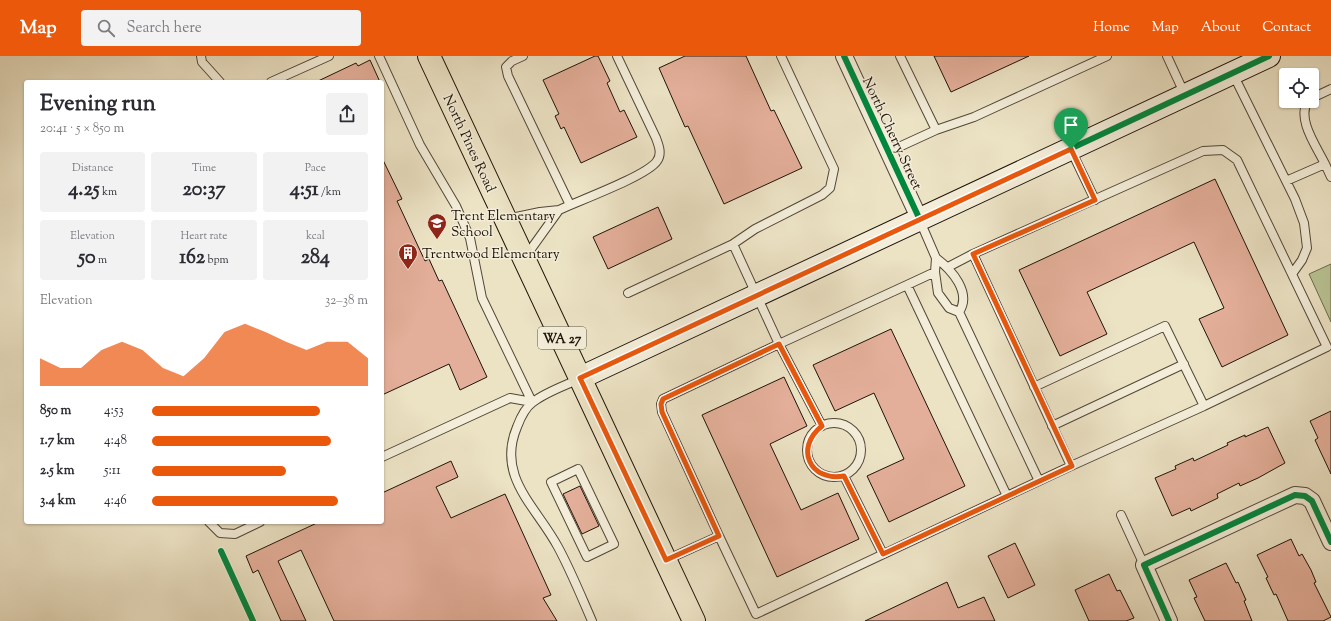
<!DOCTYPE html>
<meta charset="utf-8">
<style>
body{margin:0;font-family:"Sorts Mill Goudy",serif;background:#f2f2f3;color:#2b2b33;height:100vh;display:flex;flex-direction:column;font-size:15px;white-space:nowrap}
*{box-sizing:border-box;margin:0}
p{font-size:13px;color:#7c7c81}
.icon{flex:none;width:22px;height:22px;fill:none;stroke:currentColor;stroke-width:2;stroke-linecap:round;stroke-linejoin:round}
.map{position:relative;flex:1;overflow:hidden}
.details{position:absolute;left:24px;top:24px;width:360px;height:444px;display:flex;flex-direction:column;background:#fff;border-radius:4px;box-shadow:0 1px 3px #0004}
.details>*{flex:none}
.controls{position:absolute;left:1279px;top:12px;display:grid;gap:8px}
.controls a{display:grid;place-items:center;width:40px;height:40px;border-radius:4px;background:#fff;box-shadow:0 1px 3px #0004;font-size:20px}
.pin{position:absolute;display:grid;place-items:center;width:34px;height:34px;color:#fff;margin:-41px -17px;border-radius:50% 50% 50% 0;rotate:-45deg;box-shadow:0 0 4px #0007}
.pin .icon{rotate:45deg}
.round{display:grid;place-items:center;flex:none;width:42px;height:42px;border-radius:4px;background:#f2f2f3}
.summary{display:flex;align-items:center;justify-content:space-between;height:68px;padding:0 16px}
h1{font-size:22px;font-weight:700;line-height:30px}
.stats{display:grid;grid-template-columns:repeat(3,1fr);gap:6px;height:68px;padding:4px 16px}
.stats div{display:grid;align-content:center;border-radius:4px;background:#f2f2f3;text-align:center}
.stats b{font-size:20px;font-weight:700}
.stats small{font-size:11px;font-weight:400}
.stats p{font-size:11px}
.chart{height:112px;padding:8px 16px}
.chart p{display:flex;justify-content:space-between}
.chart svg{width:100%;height:72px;margin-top:4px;fill:#ea580c;opacity:.7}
ul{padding:0 16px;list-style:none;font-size:13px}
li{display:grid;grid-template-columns:64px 48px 1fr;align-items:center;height:30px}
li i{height:10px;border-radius:5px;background:#ea580c}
header{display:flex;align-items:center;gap:24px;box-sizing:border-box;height:56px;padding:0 20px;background:#ea580c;color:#fff}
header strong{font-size:19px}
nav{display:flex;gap:22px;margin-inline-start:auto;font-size:14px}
.search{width:280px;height:36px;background:#f2f2f3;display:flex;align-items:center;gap:10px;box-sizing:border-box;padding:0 14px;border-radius:4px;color:#7c7c81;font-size:15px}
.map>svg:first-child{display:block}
.green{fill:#b9c394;stroke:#6c6b4e}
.building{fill:#e4af9a;stroke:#1f1308}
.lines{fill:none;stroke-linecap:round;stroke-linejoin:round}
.lane-casing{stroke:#524737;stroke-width:10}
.street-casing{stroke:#524737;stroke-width:18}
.secondary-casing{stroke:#1f1308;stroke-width:24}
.primary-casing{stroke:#1f1308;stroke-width:24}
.lane{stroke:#f3edd9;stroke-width:8}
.street{stroke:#f3edd9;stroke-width:16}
.secondary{stroke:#f3edd9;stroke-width:22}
.primary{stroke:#ece3c5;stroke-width:22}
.cycleway-casing{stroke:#f3edd9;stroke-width:8}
.cycleway{stroke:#00873e;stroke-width:6}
.route-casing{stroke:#fff;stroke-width:8}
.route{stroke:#ea580c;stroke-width:5}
.labels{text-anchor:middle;stroke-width:3;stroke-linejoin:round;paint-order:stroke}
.shield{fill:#f3edd9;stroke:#5f5447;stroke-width:1}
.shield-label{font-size:13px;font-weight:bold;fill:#1f1308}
.street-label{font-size:14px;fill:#1f1308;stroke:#f3edd9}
.poi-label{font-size:14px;fill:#1f1308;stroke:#f3edd9;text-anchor:start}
</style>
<header>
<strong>Map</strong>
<div class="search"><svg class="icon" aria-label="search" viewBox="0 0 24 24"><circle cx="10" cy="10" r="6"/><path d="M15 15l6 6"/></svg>Search here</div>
<nav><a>Home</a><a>Map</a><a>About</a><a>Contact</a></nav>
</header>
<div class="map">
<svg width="1331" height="565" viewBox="0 0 1331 565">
<rect width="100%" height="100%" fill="#ece3c5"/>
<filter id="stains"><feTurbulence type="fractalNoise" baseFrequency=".005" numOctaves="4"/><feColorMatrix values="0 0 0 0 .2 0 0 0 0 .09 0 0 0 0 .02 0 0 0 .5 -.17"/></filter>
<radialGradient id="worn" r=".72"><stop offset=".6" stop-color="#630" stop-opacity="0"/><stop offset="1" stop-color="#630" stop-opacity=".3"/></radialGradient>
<!-- green -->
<path class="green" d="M 1331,208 L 1331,266 L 1309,218 Z"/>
<!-- building -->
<path class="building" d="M 595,0 L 598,0 L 610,25 L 607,27 L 620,56 L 624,54 L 637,81 L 581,107 L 564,71 L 561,73 L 555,60 L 559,58 L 543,24 Z
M 685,0 L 746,0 L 771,55 L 774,54 L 802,112 L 724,148 L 688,70 L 685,71 L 659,12 Z
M 934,0 L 1029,0 L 951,36 Z
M 370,4 L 380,26 L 316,26 L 356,7 L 358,10 Z
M 382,102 L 402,143 L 397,145 L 425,205 L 429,203 L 439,225 L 442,224 L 487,321 L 460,334 L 449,308 L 382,339 Z
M 1215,123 L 1288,279 L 1222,311 L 1199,263 L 1224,252 L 1194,186 L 1087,236 L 1107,278 L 1060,300 L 1019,214 Z
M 658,151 L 672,183 L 608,213 L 593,181 Z
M 891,273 L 965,430 L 889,466 L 867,420 L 904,403 L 874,337 L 835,355 L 813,309 Z
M 784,321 L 807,370 L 770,388 L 801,454 L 838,437 L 859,483 L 777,521 L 702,359 Z
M 1331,355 L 1331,418 L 1315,384 L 1318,382 L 1310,365 Z
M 1268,371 L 1285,407 L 1258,422 L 1240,430 L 1239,427 L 1217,438 L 1218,442 L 1191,455 L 1190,452 L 1172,460 L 1155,422 L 1176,413 L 1175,410 L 1193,402 L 1194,405 L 1228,389 L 1227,387 L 1245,379 L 1245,381 Z
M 451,405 L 458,421 L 436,431 L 451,462 L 505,438 L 551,539 L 543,542 L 557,565 L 334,565 L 301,494 L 278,505 L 306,565 L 281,565 L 258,514 L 253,517 L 246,500 L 319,466 L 382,466 L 382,437 Z
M 580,430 L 599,470 L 582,478 L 563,438 Z
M 1291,483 L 1299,500 L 1302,498 L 1311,514 L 1316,526 L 1314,527 L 1331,561 L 1323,565 L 1288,565 L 1276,538 L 1274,539 L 1266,522 L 1268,521 L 1257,499 Z
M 1015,487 L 1035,529 L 1008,542 L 988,500 Z
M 1226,507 L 1236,527 L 1238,526 L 1246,544 L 1244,545 L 1252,565 L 1205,565 L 1194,542 L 1197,541 L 1189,524 Z
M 1109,518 L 1117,535 L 1120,534 L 1134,562 L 1126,565 L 1089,565 L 1075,534 Z
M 947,526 L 958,552 L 984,541 L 995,565 L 865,565 Z"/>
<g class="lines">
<!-- lane casing -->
<g class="lane-casing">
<path id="lane" d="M 201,0 L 202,6 L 220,26
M 379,0 L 420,89 L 456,150 L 470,182 L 482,242 L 532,346
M 523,0 L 512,5 L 506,11 L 508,20 L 570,149
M 900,0 L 936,74 L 974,61 L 1107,0
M 1167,0 L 1185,39
M 1233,18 L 1295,143 L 1304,167 L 1307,192 L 1302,204 L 1292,218
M 271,26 L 329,0
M 1312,42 L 1331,33
M 1071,94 L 1095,144
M 1223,94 L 1237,104 L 1327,291 L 1204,350 L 1071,410 L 973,198 L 1203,95 Z
M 888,96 L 936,74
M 1325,108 L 1331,121
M 1286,125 L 1325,108 C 1317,91 1296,63 1308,45
M 559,154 C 578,145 647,120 657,105 C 662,98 659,90 656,82 L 617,0
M 506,163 L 540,156 L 559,154 L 526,200
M 920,165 L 936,202 L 935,216 L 938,237 L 949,252 L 959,256 L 1039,425
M 936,202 C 952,214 972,237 959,256
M 948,211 L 973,198
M 907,229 L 935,216
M 628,237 L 733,188
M 579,323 C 564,330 546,336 533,346 C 526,351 520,363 517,371 C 496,421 536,450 558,491 C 571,515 581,540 592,565
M 1034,331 L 1165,270 L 1204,350
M807 394a27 27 0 1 1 54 0a27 27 0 1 1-54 0Z
M 1052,370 L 1184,308
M 382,401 L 510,342 L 532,346
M 578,413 L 614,488 L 587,501 L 551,426 Z
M 844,420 L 883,498
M 1007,440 L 1071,410
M 1121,459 L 1144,509
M 209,466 L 220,477 L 235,478 L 260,466
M 719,480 L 662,356 L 661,348 L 663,343 L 779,288 L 822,370
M 666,504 L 719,480 L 756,558 L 1007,440 L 907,229 L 779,288 L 733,188 L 755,173 L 822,139 L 830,132 L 834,113 L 781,0"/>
</g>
<!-- street casing -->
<g class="street-casing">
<path id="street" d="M 844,0 L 920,164
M 1169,565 L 1144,509 L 1295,439 L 1305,440 L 1312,445 L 1331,486"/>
</g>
<!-- secondary casing -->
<g class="secondary-casing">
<path id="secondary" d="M 580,322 L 1269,0"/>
</g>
<!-- primary casing -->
<g class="primary-casing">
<path id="primary" d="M 429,0 L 694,565"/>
</g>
<!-- lane -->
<use href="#lane" class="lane"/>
<!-- street -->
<use href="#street" class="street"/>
<!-- secondary -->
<use href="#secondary" class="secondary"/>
<!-- primary -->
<use href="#primary" class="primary"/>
<!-- cycleway casing -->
<g class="cycleway-casing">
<path id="cycleway" d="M 844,0 L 920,164
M 580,322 L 1269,0
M 221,495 L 253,565
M 1169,565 L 1144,509 L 1295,439 L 1305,440 L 1312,445 L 1331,486"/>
</g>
<!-- cycleway -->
<use href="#cycleway" class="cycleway"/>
</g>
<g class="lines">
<!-- route casing -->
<g class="route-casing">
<path id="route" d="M 1071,93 L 1095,144 L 973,198 L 1072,410 L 883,498 L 844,420 C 810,426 794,392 822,370 L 779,288 L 663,343 L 661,348 L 662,356 L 719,480 L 666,504 L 580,322 Z"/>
</g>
<!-- route -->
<use href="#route" class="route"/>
</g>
<!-- icons -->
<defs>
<g id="school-pin" transform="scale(1)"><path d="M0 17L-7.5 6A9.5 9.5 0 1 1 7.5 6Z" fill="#8f2418" stroke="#f3edd9"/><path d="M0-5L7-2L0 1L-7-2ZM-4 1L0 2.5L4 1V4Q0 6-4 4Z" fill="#fff"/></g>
<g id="building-pin" transform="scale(1)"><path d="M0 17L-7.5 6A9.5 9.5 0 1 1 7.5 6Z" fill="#8f2418" stroke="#f3edd9"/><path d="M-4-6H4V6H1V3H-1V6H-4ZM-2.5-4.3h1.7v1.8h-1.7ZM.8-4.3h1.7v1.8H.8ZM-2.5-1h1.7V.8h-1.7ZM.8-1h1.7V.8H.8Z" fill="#fff"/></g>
</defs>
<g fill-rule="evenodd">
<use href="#school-pin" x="437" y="167"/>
<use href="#building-pin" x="408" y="197"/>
</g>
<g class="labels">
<!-- shield labels -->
<rect class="shield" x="538" y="271" width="48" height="22" rx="3"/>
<g class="shield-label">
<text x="562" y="287">WA 27</text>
</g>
<!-- street labels -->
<g class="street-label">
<text transform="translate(893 77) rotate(65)" y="5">North Cherry Street</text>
<text transform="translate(470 87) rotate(65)" y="5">North Pines Road</text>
</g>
<!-- poi labels -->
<g class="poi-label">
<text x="451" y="164">Trent Elementary<tspan x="451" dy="16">School</tspan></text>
<text x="422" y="202">Trentwood Elementary</text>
</g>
</g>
<rect width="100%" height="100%" filter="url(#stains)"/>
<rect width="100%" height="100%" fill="url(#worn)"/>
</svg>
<div class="controls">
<a><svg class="icon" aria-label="locate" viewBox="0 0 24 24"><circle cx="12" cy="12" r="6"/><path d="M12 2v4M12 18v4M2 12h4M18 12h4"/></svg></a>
</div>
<div class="pin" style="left:1071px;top:93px;background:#1e9e55"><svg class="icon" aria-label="arrive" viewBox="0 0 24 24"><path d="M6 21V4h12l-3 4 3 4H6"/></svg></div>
<section class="details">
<div class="summary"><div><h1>Evening run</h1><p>20:41 · 5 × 850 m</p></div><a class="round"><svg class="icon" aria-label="share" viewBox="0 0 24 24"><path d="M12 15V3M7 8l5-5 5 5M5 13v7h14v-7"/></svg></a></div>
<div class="stats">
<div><p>Distance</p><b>4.25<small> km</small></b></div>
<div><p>Time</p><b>20:37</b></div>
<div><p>Pace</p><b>4:51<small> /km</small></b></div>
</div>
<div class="stats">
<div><p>Elevation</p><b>50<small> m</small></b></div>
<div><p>Heart rate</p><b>162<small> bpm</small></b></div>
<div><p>kcal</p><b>284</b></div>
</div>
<div class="chart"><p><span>Elevation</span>32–38 m</p>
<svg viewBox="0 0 160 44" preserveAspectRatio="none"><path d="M0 44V27L10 33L20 33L30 22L40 17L50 22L60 33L70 38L80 27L90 11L100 6L110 11L120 17L130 22L140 17L150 17L160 27V44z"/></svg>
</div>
<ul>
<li><b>850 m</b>4:53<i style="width:78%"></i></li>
<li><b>1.7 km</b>4:48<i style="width:83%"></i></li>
<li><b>2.5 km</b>5:11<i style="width:62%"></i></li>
<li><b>3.4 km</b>4:46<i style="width:86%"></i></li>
</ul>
</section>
</div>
